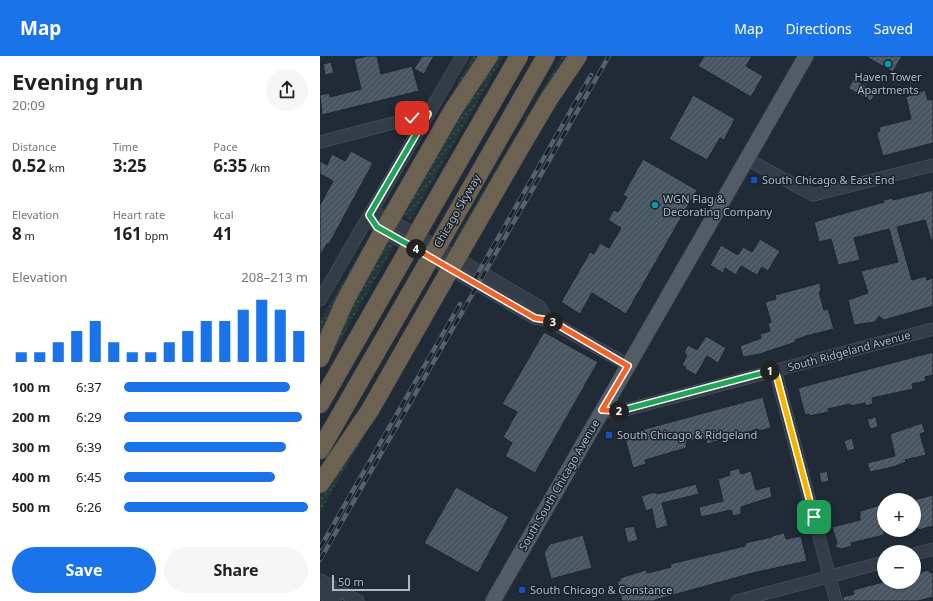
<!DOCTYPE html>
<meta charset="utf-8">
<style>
body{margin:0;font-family:"Noto Sans",sans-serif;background:#f6f6f6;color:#222;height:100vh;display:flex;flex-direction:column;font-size:15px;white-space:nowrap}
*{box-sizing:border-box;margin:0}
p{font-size:13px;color:#767676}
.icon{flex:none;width:22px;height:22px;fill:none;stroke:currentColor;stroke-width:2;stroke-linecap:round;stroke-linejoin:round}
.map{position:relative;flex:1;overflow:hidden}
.drawer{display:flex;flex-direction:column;background:#fff;width:320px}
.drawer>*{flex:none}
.controls{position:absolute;left:557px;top:437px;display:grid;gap:8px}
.controls a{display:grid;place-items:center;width:44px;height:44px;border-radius:50%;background:#fff;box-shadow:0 1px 3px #0004;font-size:20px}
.scale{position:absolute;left:12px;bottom:10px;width:78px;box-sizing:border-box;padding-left:4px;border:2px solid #aeb8c4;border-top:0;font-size:11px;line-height:14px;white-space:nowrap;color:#aeb8c4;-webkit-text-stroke:3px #19222c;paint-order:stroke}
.pin{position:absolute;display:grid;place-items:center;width:34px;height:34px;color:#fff;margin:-17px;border-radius:8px;box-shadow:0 2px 6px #0006}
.km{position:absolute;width:20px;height:20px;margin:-10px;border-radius:50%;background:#222;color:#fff;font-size:11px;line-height:20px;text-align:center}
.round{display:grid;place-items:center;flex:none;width:42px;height:42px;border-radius:21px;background:#f6f6f6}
.overview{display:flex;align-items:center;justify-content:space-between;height:68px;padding:0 12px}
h1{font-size:22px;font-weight:700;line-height:30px}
.metrics{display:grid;grid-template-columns:repeat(3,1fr);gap:6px;height:68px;padding:4px 12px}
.metrics div{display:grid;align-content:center}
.metrics b{font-size:17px;font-weight:700}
.metrics small{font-size:11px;font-weight:400}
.metrics p{font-size:11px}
.chart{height:112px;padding:8px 12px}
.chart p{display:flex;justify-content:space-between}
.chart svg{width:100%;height:72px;margin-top:4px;stroke:#1a73e8;stroke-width:6}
.button{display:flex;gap:8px;margin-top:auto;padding:8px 12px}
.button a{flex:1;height:46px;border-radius:24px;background:#1a73e8;color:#fff;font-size:16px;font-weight:700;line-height:46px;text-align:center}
.button a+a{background:#f6f6f6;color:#222}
ul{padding:0 12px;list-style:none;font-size:13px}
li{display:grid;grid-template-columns:64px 48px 1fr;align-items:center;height:30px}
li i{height:10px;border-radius:5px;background:#1a73e8}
header{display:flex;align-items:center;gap:24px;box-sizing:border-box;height:56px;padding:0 20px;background:#1a73e8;color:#fff}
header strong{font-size:19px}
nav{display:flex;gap:22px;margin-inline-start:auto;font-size:14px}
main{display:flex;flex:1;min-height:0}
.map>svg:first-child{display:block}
.green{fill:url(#green-dots)}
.building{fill:url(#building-hatch);stroke:#1b242e}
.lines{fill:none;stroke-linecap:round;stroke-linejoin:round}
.minor-casing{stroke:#515b65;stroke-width:13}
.major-casing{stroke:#3d4651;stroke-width:16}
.highway-casing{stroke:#3e4852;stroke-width:19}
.minor{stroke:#343d47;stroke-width:12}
.major{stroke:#515c67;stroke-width:15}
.highway{stroke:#6d6151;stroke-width:18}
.rail-casing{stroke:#56616e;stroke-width:4.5}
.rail{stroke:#19222c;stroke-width:3;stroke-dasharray:9;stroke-linecap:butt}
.highway-bridge-casing{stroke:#3e4852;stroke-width:19;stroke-linecap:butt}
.highway-bridge{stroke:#6d6151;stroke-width:18}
.split-1-casing{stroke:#fff;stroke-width:8}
.split-2-casing{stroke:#fff;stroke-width:8}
.split-3-casing{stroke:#fff;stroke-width:8}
.split-4-casing{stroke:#fff;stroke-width:8}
.split-5-casing{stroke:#fff;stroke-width:8}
.split-6-casing{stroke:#fff;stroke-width:8}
.split-1{stroke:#f5b400;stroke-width:5}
.split-2{stroke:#22a559;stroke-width:5}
.split-3{stroke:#f0652b;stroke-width:5}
.split-4{stroke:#f0652b;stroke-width:5}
.split-5{stroke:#22a559;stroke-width:5}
.split-6{stroke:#f5b400;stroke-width:5}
.culture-dot{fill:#0f9aa8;stroke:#19222c;stroke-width:1.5}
.transit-dot{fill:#1a4fb4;stroke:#19222c;stroke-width:1.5}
.labels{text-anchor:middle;stroke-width:3;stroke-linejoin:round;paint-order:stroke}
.poi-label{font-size:11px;fill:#aeb8c4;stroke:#19222c;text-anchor:start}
.street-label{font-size:11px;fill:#aeb8c4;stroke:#19222c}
</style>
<header>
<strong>Map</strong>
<nav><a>Map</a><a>Directions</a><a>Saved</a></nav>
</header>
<main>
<section class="drawer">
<div class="overview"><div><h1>Evening run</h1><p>20:09</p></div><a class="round"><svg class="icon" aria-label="share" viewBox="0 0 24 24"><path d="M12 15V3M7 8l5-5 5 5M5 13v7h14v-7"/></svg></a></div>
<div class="metrics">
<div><p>Distance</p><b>0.52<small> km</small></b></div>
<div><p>Time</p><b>3:25</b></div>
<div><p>Pace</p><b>6:35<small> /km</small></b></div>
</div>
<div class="metrics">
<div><p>Elevation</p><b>8<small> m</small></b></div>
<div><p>Heart rate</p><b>161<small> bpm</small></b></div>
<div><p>kcal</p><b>41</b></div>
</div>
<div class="chart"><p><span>Elevation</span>208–213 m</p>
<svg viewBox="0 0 160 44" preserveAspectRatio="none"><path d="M5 44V38M15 44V38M25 44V32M35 44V25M45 44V19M55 44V32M65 44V38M75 44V38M85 44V32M95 44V25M105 44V19M115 44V19M125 44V12M135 44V6M145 44V12M155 44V25"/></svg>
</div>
<ul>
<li><b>100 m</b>6:37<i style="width:90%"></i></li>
<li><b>200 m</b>6:29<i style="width:97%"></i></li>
<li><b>300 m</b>6:39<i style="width:88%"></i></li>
<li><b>400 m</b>6:45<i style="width:82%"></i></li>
<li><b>500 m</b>6:26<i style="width:100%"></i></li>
</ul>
<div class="button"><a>Save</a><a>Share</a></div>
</section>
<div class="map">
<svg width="613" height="545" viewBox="0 0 613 545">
<defs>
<pattern id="green-dots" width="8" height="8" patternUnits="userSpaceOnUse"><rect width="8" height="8" fill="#233839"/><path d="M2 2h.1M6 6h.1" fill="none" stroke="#405354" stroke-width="1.8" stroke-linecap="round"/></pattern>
<pattern id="building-hatch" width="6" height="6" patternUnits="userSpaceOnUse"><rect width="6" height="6" fill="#485563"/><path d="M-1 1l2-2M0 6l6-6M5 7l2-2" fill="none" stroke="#606b78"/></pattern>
</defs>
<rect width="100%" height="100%" fill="#202b37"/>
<!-- green -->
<path class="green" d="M 153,0 L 184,0 L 90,164 L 68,149 Z
M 242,0 L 249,0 L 136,189 L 133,187 Z
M 52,176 L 54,177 L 19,237 L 21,238 L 0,284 L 0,265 Z
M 67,184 L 75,188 L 14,296 L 11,295 L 31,249 Z
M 41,380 L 43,382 L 0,456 L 0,440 Z"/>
<!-- building -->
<path class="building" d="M 47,0 L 57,0 L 61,18 L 92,10 L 99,35 L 2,59 L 0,39 L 9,37 L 10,41 L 41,33 L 34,3 Z
M 102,0 L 114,0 L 104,18 L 94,13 Z
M 384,0 L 432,0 L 426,10 L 443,20 L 431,41 L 378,10 Z
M 545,0 L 582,0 L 573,16 Z
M 11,6 L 14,17 L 5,19 L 3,8 Z
M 534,23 L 556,36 L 551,45 L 528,32 Z
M 605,34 L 608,44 L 613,43 L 613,87 L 563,100 L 557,79 L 558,76 L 560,75 L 559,71 L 591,63 L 586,41 Z
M 373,39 L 415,63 L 404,84 L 400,82 L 387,104 L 349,83 Z
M 31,95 L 53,107 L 9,188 L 8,187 L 0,199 L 0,149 L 13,125 L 0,118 L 0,105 L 7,109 L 12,98 L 25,105 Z
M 323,103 L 377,134 L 306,258 L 272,237 L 260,258 L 241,246 L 270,196 L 274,198 L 280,187 L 289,192 L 301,172 L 288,164 L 294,154 L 298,156 L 307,141 L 303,139 Z
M 613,134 L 613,184 L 611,184 L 605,164 L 577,171 L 592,224 L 606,220 L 607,224 L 613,222 L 613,250 L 564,264 L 559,260 L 555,266 L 534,269 L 528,244 L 548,237 L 541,215 L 578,206 L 569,173 L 534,182 L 540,204 L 518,209 L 511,183 L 499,186 L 494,166 L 564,146 L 563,144 L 573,142 L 573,144 Z
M 440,183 L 460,195 L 448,215 L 442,211 L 437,219 L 421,210 L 416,219 L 405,212 L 403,217 L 390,209 L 401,189 L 418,199 L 423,191 L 432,196 Z
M 500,227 L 501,236 L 499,236 L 504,254 L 508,253 L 514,273 L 486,280 L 475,284 L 476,286 L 440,298 L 423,301 L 420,290 L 441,282 L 440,278 L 450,275 L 448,267 L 451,266 L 445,246 L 456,243 L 455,239 Z
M 224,276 L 278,306 L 215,417 L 185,400 L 192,387 L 183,381 L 197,356 L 182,348 Z
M 386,280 L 406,292 L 398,307 L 387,300 L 376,319 L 365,313 L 366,311 L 362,309 L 367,299 L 364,297 L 368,289 L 377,294 Z
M 613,296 L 613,319 L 605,321 L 606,325 L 592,328 L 593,333 L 552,342 L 553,348 L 546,350 L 545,347 L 531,350 L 530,348 L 508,353 L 509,356 L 489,360 L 489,358 L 485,359 L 478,332 Z
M 443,341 L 451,372 L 439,375 L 438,373 L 387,388 L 386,384 L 383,384 L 383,382 L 367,385 L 366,392 L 325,404 L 326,408 L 313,412 L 305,382 L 322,377 L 321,374 Z
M 556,361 L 558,371 L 550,373 L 547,363 Z
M 602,367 L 605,376 L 600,378 L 606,399 L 585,404 L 586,406 L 573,411 L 550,416 L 547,407 L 575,400 L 570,378 Z
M 532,382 L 535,393 L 527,395 L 524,385 Z
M 419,412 L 421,418 L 431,415 L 436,434 L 450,430 L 452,441 L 421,451 L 421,458 L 413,460 L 411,454 L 381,461 L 379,451 L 403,445 L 398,423 L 410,419 L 409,415 Z
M 507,415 L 509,425 L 501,427 L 499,417 Z
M 376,428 L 379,438 L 342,447 L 348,470 L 336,473 L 332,453 L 326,455 L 321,440 L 335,436 L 336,438 L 346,436 Z
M 136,431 L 189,461 L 158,517 L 104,487 Z
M 613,439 L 613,470 L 598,474 L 594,459 L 594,444 Z
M 564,448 L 564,479 L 531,487 L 532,490 L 521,493 L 515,491 L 517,487 L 512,471 L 540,464 L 540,455 Z
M 314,470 L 318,484 L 308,487 L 304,472 Z
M 464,477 L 466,483 L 481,480 L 487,505 L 433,517 L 335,544 L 335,545 L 302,545 L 297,525 L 300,525 L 300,522 L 326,514 L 327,517 L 351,511 L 350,508 L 425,490 L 425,487 L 452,481 L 452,480 Z
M 263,479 L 272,512 L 231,523 L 224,497 L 230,488 Z
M 609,514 L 610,517 L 613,516 L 613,541 L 598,545 L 523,545 L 523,541 L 534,538 L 533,534 L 563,526 L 594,526 L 594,518 Z"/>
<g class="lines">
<!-- minor casing -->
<g class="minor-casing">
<path id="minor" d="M 0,86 L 108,58
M 427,103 L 493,139 L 613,109
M 49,159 L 57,171 L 215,262 L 228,264 L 308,309
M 49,159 L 62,159 L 219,250 L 228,264
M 0,244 L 142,0
M 455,314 L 516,545
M 282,355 L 301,355 L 613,273
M 594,498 L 613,493
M 0,524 L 38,545
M 0,536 L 15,545
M 417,545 L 564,506"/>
</g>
<!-- major casing -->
<g class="major-casing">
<path id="major" d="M 173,545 L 486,0"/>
</g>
<!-- highway casing -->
<g class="highway-casing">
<path id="highway" d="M 200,92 L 229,43 L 258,0
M 102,169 L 199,0
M 123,181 L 226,0
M 0,302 L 25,245 L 60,181
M 0,348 L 87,196
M 0,394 L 107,208
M 0,428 L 50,354 L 127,219"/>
</g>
<!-- minor -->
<use href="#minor" class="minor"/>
<!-- major -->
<use href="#major" class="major"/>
<!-- highway -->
<use href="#highway" class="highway"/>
<!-- rail casing -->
<g class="rail-casing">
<path id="rail" d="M 154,224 L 271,19
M 0,492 L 140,248
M 0,504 L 289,0"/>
</g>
<!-- rail -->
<use href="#rail" class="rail"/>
<!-- highway-bridge casing -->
<g class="highway-bridge-casing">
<path id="highway-bridge" d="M 60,181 L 133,54 L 169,0
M 87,196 L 102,169
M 107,208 L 123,181
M 127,219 L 200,92"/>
</g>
<!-- highway-bridge -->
<use href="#highway-bridge" class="highway-bridge"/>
</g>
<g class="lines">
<!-- split-1 casing -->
<g class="split-1-casing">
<path id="split-1" d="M 450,315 L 455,314 L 494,461"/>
</g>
<!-- split-2 casing -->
<g class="split-2-casing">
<path id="split-2" d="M 299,355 L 450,315"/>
</g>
<!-- split-3 casing -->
<g class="split-3-casing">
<path id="split-3" d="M 233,266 L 308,310 L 282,354 L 299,355"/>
</g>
<!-- split-4 casing -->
<g class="split-4-casing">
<path id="split-4" d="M 96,193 L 215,262 L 228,264 L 233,266"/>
</g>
<!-- split-5 casing -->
<g class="split-5-casing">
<path id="split-5" d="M 96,193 L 57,171 L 49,159 L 98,75"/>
</g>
<!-- split-6 casing -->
<g class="split-6-casing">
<path id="split-6" d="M 92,62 L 108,58 L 98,75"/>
</g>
<!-- split-1 -->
<use href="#split-1" class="split-1"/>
<!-- split-2 -->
<use href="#split-2" class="split-2"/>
<!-- split-3 -->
<use href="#split-3" class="split-3"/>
<!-- split-4 -->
<use href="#split-4" class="split-4"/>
<!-- split-5 -->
<use href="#split-5" class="split-5"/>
<!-- split-6 -->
<use href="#split-6" class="split-6"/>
</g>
<!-- markers -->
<g class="culture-dot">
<circle cx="568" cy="8" r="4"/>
<circle cx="335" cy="149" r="4"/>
</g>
<g class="transit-dot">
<rect x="430" y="120" width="8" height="8" rx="2"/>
<rect x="285" y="375" width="8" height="8" rx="2"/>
<rect x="198" y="530" width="8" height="8" rx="2"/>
</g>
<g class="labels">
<!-- poi labels -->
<g class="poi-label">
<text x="568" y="25" text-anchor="middle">Haven Tower<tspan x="568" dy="13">Apartments</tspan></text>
<text x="442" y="128">South Chicago &amp; East End</text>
<text x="343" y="147">WGN Flag &amp;<tspan x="343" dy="13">Decorating Company</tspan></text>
<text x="297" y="383">South Chicago &amp; Ridgeland</text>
<text x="210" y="538">South Chicago &amp; Constance</text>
</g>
<!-- street labels -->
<g class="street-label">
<text transform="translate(137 155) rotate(-60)" y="4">Chicago Skyway</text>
<text transform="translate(529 295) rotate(-15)" y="4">South Ridgeland Avenue</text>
<text transform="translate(239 429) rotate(-60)" y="4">South South Chicago Avenue</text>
</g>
</g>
</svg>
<div class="controls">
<a>+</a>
<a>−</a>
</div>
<div class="scale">50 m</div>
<div class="pin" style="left:494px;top:461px;background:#1e9e55"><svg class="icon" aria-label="arrive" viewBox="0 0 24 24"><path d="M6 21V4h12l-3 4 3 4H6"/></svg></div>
<div class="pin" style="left:92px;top:62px;background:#d93025"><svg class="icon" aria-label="check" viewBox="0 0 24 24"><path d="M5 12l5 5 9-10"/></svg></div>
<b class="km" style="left:450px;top:315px">1</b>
<b class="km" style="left:299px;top:355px">2</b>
<b class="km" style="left:233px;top:266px">3</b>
<b class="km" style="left:96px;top:193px">4</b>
</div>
</main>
